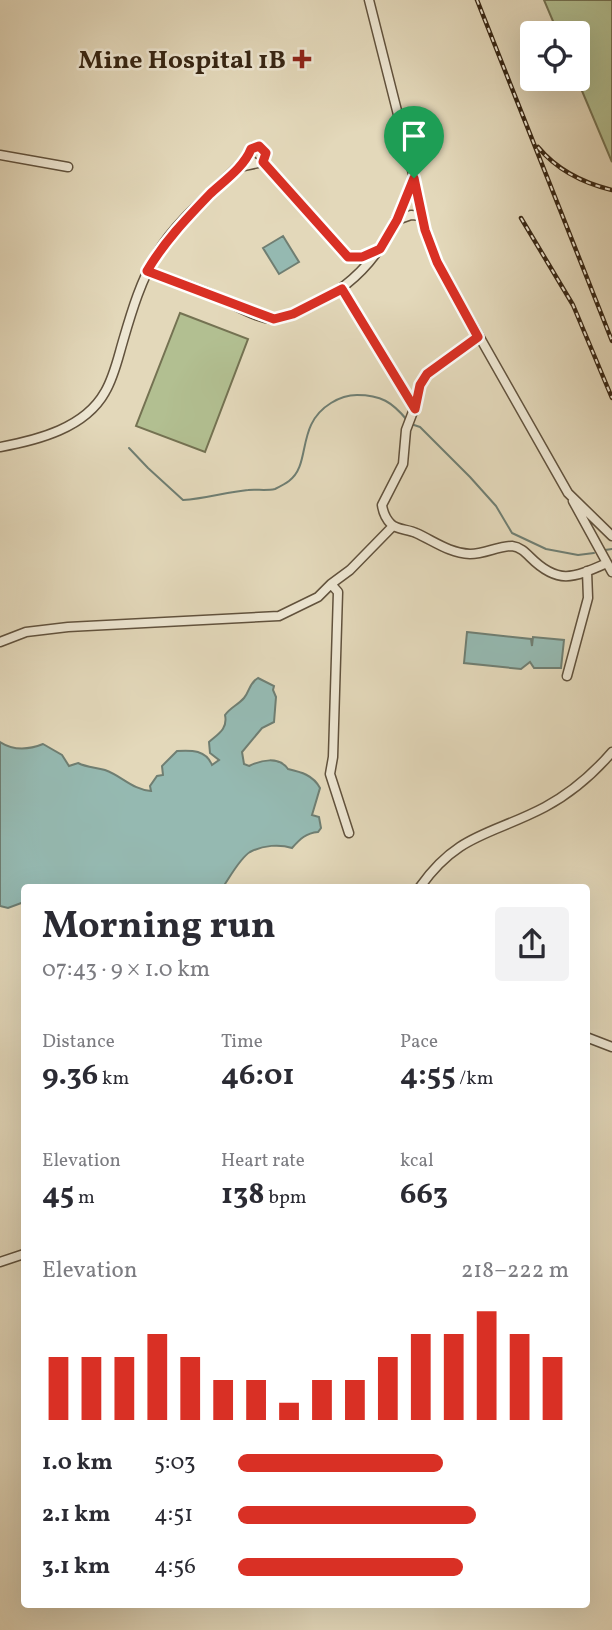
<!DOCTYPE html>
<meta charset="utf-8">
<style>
body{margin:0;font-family:Vollkorn,serif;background:#f2f2f3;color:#2b2b33;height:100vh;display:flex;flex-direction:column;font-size:26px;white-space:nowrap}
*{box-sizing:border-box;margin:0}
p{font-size:23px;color:#7c7c81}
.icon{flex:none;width:38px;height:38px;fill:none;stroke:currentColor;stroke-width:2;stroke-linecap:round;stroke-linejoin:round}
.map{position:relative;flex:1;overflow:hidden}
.side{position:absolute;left:21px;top:884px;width:569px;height:724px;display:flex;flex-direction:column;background:#fff;border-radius:7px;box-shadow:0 7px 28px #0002}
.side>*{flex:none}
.controls{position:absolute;left:520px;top:21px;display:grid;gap:14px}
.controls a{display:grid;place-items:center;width:70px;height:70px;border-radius:7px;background:#fff;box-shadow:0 7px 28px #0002;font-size:35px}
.pin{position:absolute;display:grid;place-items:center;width:60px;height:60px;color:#fff;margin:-72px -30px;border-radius:50% 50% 50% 0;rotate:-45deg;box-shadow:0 0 7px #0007}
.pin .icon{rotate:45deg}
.round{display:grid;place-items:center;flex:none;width:74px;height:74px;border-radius:7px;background:#f2f2f3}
.head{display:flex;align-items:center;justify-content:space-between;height:119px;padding:0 21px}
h1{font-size:38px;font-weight:700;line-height:52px}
.stats{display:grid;grid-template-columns:repeat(3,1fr);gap:10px;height:119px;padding:7px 21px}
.stats div{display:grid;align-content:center}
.stats b{font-size:30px;font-weight:700}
.stats small{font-size:19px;font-weight:400}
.stats p{font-size:19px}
.chart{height:196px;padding:14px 21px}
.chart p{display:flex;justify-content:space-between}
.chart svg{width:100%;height:126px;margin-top:7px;stroke:#d93025;stroke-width:6}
ul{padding:0 21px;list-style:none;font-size:23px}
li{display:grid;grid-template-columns:112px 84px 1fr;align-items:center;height:52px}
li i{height:18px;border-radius:9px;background:#d93025}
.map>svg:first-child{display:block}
.green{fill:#b2bf91;stroke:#747252;stroke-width:2}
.water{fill:#95b9b1;stroke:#6f7e72;stroke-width:2}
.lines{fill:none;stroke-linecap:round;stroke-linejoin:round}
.stream{stroke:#6f7e72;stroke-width:2}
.minor-casing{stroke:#61523d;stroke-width:11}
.minor{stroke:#ede6d2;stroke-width:8}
.rail-casing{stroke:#362513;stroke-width:4.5}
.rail{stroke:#ede6d2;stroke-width:2;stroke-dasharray:5;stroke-linecap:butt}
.route-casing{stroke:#fff;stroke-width:14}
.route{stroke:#d93025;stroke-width:9}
.poi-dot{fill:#8f2418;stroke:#ede6d2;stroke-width:2.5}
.labels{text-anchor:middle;stroke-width:5;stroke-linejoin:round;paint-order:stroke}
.poi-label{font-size:26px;font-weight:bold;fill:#362513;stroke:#ede6d2;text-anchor:end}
</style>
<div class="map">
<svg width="612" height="1630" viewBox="0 0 612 1630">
<rect width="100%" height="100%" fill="#e3d8ba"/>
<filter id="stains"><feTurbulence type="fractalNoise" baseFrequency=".00286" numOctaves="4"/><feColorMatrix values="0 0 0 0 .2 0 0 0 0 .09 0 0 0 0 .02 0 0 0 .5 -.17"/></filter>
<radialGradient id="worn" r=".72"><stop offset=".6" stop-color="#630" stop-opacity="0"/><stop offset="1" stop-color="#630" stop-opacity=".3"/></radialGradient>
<!-- green -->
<path class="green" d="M 544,0 L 612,0 L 612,162 L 577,79 L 578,33 L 558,33 Z
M 180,313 L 248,339 L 205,452 L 136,426 Z"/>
<!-- water -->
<path class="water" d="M 283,236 L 299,262 L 279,274 L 263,248 Z
M 467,632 L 531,639 L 532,646 L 533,637 L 564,640 L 561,668 L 534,668 L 530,662 L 521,669 L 464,663 Z
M 258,678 L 274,686 L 273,690 L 276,697 L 274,722 L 262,728 L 242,752 L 244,764 L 249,766 C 261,760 279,756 288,769 C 301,772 313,775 320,788 L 312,815 L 319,817 L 321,828 L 318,832 C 306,833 300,839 292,848 C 280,844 263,845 250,852 C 240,858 230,877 223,887 L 24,887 L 24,902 L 8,908 L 0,906 L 0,742 C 14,751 28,750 43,744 L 62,755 L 69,766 L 78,763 C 88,768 96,767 105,770 C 122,776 133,790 151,791 L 150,786 L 157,776 L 163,775 L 162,766 L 177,751 C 192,750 206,750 212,765 L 219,760 L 210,753 L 209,742 C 218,734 228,729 225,715 C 231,707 238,705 244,698 C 250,691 249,683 258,678 Z"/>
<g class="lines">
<!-- stream -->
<path class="stream" d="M 411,424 L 420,427 L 470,477 L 496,506 L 512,533 L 546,549 L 578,555 L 594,553
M 129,448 L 148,468 L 183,500 C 205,499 226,492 248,490 C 256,489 266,491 275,489 C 279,487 285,484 289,481 C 312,464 295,425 331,403 C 339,398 348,395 357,395 C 381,395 392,402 407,420
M 605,550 L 612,549"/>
<!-- minor casing -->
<g class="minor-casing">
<path id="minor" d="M 369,0 L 414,178 L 425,230 L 437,262 L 568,493 L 612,536
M 0,155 L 68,167
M 263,162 L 348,257 C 359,260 368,255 378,250
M 240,167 L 263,162 L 266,154 L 259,146 L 253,147 L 249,152 L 249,158 L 253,162
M 397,220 L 411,215 L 422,216
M 147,271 C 169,279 192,286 213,295 C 229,302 257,319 273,319 C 285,319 298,312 309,307 C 369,279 391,237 414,178
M 342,289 L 414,409
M 478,337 L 427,374 L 420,385 L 414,409 L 406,430 L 403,464 L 382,505 C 383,512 386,519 391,524 C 397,530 408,529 416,533 C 434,541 449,553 470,554 C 485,554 498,546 512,546 C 520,547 525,552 530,557 C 558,585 573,578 607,563
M 0,447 C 38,440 85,428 105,392 C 114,377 118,358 123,341 C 132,310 141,280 158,252 C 179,217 221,186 249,155
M 573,501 L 612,572
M 331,584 L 338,592 L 333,757 L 330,774 L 349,833
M 0,642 L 26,632 L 68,627 L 279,616 L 318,597 L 331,584 L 350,570 L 393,526
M 567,676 L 588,598 L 587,571
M 420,887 C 458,833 492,835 545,807 C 571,793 593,774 612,752
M 586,1037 L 612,1047
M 0,1262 L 24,1254"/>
</g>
<!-- minor -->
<use href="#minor" class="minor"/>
<!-- rail casing -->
<g class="rail-casing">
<path id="rail" d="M 477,0 L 612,341
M 538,147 C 558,171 583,183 612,190
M 521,218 L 573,305 L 612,398"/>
</g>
<!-- rail -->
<use href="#rail" class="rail"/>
</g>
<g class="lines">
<!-- route casing -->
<g class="route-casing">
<path id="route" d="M 259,146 L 266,153 L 263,162 L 348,257 L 362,257 L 380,249 L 397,220 L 414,178 L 425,230 L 437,262 L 478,337 L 427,374 L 420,385 L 415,409 L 342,289 L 293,314 L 274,319 L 147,271 C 164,242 186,219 210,194 C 224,181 244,167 251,149 Z"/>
</g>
<!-- route -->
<use href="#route" class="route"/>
</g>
<!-- markers -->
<path class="poi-dot" d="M298.5 48.5h7v7h7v7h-7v7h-7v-7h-7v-7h7z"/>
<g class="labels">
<!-- poi labels -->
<g class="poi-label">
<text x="286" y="68">Mine Hospital 1B</text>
</g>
</g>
<rect width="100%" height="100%" filter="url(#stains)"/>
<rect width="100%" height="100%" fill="url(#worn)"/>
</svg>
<div class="controls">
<a><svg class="icon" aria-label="locate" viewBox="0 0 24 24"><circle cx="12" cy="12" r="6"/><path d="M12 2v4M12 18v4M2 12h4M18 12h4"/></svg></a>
</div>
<div class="pin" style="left:414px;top:178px;background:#1e9e55"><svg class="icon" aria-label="arrive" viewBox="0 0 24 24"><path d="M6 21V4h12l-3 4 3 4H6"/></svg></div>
<section class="side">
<div class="head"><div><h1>Morning run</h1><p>07:43 · 9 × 1.0 km</p></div><a class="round"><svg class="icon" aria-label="share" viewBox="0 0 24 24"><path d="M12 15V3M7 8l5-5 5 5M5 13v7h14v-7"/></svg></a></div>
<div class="stats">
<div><p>Distance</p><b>9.36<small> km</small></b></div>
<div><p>Time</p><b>46:01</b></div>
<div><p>Pace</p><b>4:55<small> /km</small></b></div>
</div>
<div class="stats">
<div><p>Elevation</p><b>45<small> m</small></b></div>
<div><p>Heart rate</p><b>138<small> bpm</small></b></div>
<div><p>kcal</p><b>663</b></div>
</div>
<div class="chart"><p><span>Elevation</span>218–222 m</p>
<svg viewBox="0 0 160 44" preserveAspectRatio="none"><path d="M5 44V22M15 44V22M25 44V22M35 44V14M45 44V22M55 44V30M65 44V30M75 44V38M85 44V30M95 44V30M105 44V22M115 44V14M125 44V14M135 44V6M145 44V14M155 44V22"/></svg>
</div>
<ul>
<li><b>1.0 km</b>5:03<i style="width:62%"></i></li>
<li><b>2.1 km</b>4:51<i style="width:72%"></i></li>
<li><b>3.1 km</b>4:56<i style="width:68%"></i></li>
</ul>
</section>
</div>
